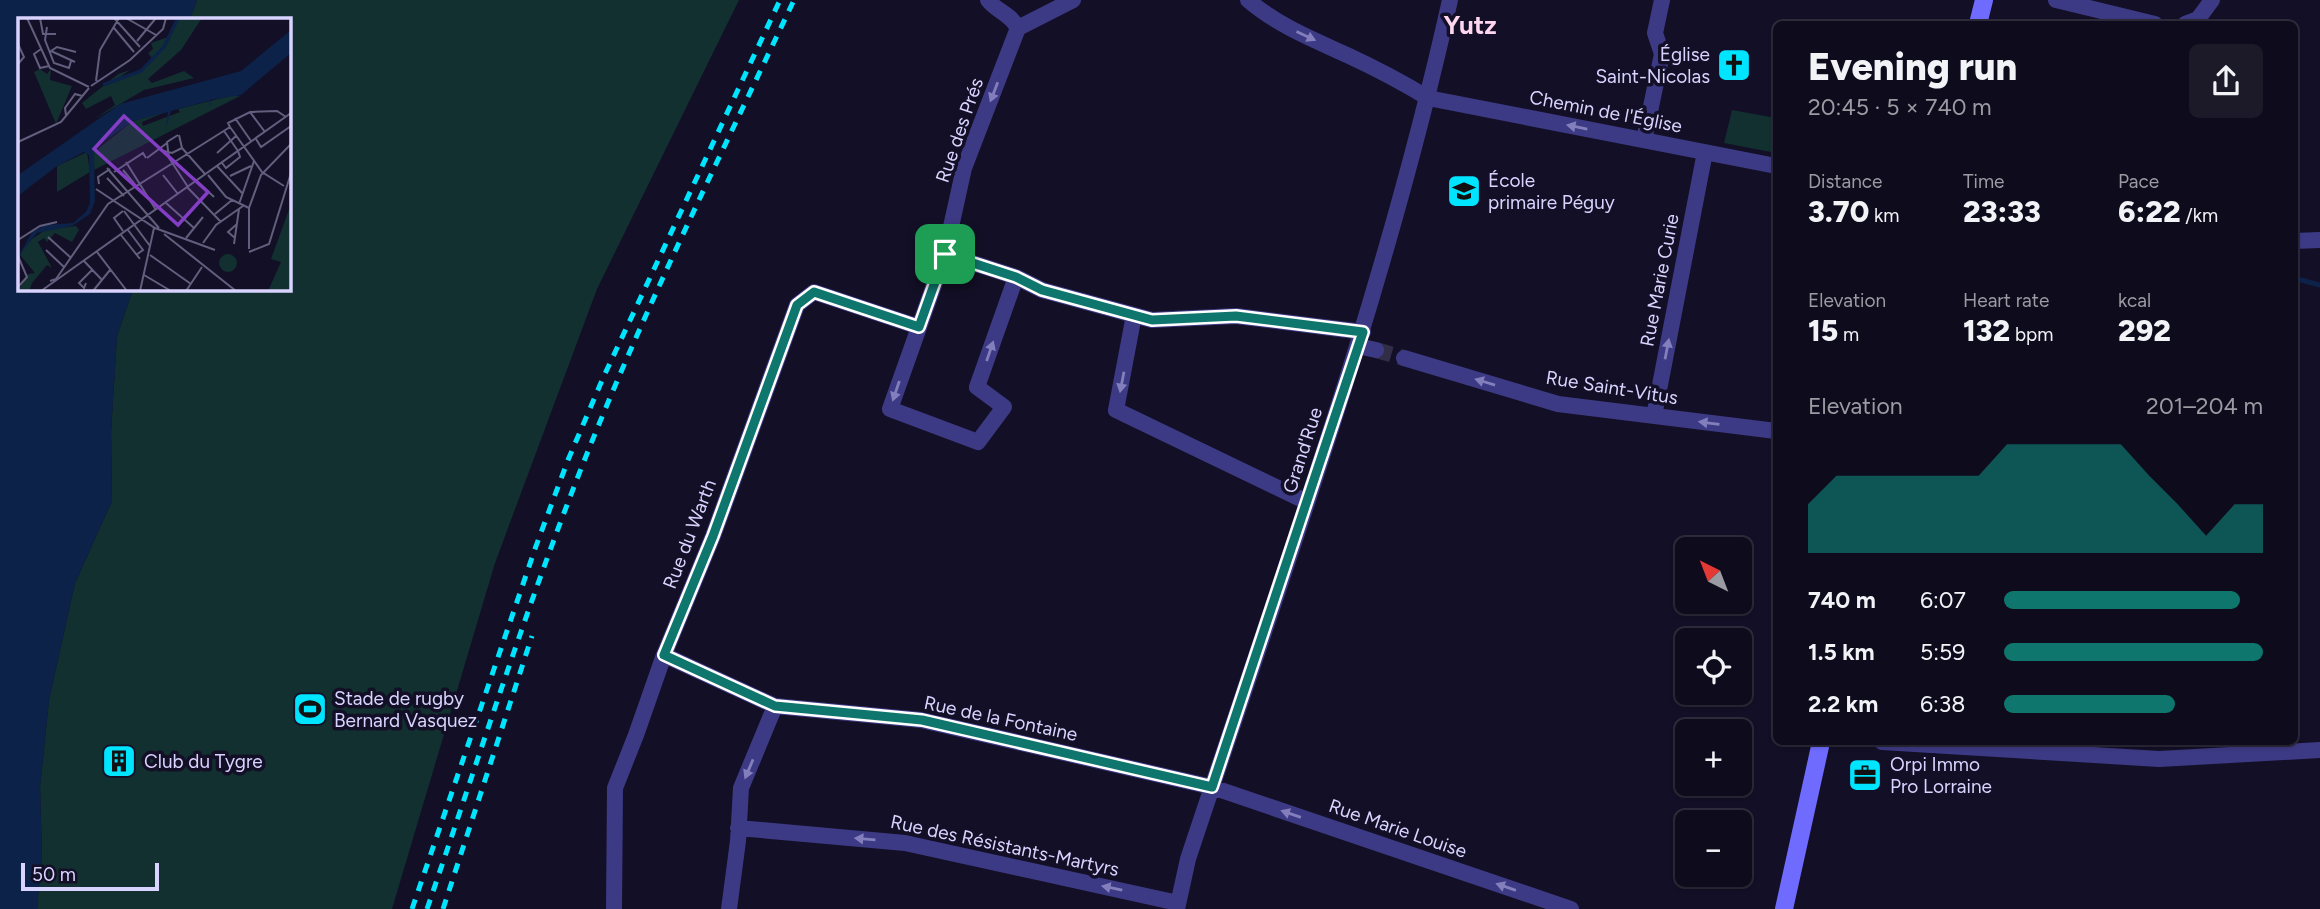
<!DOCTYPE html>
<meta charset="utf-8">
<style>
body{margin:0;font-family:Figtree,sans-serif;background:#1c1929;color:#f1f3f6;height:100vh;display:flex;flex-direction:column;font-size:26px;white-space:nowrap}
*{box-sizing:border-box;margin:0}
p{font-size:23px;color:#9b9ba3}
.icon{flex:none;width:38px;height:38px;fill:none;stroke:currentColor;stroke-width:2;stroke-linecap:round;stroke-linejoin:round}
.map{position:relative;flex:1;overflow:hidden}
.details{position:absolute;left:1773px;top:21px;width:525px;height:724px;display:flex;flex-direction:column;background:#0e0b1c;border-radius:10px;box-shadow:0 2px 5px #0004,0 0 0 2px #2e2b3b}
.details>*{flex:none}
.needle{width:46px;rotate:318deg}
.tools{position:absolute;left:1675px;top:537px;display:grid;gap:14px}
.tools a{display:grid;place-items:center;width:77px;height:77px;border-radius:10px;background:#0e0b1c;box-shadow:0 2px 5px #0004,0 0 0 2px #2e2b3b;font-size:35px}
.scale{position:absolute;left:21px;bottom:18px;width:138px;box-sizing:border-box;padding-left:7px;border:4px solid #d9d4ff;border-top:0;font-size:19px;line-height:24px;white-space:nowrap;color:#d9d4ff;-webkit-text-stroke:5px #130f26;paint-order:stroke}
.pin{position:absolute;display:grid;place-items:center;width:60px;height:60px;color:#fff;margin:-30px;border-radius:14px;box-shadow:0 4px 10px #0006}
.round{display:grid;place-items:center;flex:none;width:74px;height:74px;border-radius:10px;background:#1c1929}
.summary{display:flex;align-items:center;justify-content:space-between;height:119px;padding:0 35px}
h1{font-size:38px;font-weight:800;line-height:52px}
.metrics{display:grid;grid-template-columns:repeat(3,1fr);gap:10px;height:119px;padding:7px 35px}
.metrics div{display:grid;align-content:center}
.metrics b{font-size:30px;font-weight:800}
.metrics small{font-size:19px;font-weight:400}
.metrics p{font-size:19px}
.chart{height:196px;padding:14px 35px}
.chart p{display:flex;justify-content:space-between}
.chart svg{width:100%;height:126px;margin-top:7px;fill:#0f766e;opacity:.7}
ul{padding:0 35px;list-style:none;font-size:23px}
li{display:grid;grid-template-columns:112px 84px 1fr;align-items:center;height:52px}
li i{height:18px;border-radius:9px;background:#0f766e}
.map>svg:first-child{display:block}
.green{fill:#12302f}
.water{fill:#0c2248}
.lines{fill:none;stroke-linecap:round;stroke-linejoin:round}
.stream{stroke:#0c2248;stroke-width:5}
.street-tunnel{stroke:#312d47;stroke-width:16;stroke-dasharray:16 8;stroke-linecap:butt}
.street{stroke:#3d3a85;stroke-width:16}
.secondary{stroke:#6f6bff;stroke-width:18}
.rail{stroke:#00e5ff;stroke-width:5;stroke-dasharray:10 9;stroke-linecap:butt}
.oneway{fill:#837fbc}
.route-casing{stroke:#fff;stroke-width:14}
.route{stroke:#0f766e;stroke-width:9}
.labels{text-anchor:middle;stroke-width:7;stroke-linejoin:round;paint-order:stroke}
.poi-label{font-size:19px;fill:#d9d4ff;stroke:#130f26;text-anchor:start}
.street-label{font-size:19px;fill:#d9d4ff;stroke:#130f26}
.district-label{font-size:26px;font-weight:bold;fill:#ffd6f0;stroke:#130f26}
.inset-river{fill:none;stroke:#0c2248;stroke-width:3.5}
.inset-road{fill:none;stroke:#625e7d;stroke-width:2}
.view{fill:#843dc5;fill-opacity:0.15;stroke:#843dc5;stroke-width:3.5}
.inset-edge{fill:none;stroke:#d9d4ff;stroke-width:3.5}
</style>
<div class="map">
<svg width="2320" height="909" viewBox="0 0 2320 909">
<rect width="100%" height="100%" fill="#130f26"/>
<!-- green -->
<path class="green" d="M 197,0 L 739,0 L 597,289 L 495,563 L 392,909 L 37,909 L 42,854 L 40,787 L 49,700 L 75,583 L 112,501 L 111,432 L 117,336 L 133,289 L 289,289 L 289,19 L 190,19 Z
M 1732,110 L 1776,118 L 1776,153 L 1724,143 Z"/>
<!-- water -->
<path class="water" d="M 0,0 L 197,0 L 190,19 L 19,19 L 19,289 L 133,289 L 117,336 L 111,432 L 112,501 L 75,583 L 49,700 L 40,787 L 42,854 L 37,909 L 0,909 Z"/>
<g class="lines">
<!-- stream -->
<path class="stream" d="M 2294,278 L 2320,285"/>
<!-- street-tunnel -->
<path class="street-tunnel" d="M 1376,350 L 1404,358"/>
<!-- street -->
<path class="street" d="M 988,0 C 997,12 1009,12 1018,28
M 1248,0 C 1277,25 1312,39 1347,55 C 1375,68 1402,82 1428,98 L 1776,166
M 2056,0 L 2155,24
M 2185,24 L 2198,19 L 2212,0
M 1018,28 L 1073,0
M 1644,140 L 1662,54 L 1655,33 L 1662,0
M 2294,241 L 2320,240
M 945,254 L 1016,277 L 1042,290 L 1152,320 L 1236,316 L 1363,332
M 1016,277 L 977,387 L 1004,407 L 978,442 L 890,409 L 945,254 L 964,168 L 1018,28
M 1134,315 L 1116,410 L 1307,502
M 1358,346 L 1376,350
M 1404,358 L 1558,404 L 1776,431
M 1654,416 L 1705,152
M 664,655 L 775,706 L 921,720 L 1212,787 L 1571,909
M 1882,742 L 2159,759 L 2320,750
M 738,828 L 905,843 L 1178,903
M 614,909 L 615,788 L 636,735 L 664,655 L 713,536 L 797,305 L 814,292 L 919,327
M 729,909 L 738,841 L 741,788 L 775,706
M 1177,909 L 1188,859 C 1282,575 1385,293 1450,0"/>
<!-- secondary -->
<path class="secondary" d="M 1978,24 L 1984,0
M 1784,909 L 1821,742"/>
<!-- rail -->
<path class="rail" d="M 412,909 L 536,546 L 568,460 L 603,378 L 780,0
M 427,909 C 482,749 533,585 597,429 C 657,283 727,142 794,0
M 443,909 L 532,636"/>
</g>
<!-- one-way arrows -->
<defs><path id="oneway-solid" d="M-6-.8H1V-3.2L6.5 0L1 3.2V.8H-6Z" transform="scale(1.75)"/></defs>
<g class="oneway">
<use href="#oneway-solid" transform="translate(1306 36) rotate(25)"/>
<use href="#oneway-solid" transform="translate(994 92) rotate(111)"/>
<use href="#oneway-solid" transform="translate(1577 127) rotate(-169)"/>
<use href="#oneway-solid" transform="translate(1667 349) rotate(-79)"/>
<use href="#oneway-solid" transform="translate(990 351) rotate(-71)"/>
<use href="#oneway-solid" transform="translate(1122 382) rotate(101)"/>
<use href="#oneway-solid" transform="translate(1485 382) rotate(-163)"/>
<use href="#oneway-solid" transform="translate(896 391) rotate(109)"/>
<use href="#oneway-solid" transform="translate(1709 423) rotate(-173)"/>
<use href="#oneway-solid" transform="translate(749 769) rotate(113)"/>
<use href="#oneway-solid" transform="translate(1291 814) rotate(-161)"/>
<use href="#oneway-solid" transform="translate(865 839) rotate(-175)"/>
<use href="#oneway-solid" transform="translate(1506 887) rotate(-161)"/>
<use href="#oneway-solid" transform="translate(1112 888) rotate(-168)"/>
</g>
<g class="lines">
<!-- route casing -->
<g class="route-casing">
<path id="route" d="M 945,254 L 1016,277 L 1042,290 L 1152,320 L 1236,316 L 1363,332 L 1212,787 L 922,720 L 775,706 L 664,655 L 713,536 L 797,305 L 814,292 L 919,327 Z"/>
</g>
<!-- route -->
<use href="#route" class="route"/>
</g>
<!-- icons -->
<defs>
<g id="church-square" transform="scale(1.75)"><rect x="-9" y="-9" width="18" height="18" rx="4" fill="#00e5ff" stroke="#130f26"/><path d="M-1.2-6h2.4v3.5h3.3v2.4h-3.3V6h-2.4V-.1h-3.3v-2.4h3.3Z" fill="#111"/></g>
<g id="school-square" transform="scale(1.75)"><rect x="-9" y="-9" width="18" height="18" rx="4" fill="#00e5ff" stroke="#130f26"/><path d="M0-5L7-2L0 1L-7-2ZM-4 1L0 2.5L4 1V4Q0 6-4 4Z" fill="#111"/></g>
<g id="stadium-square" transform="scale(1.75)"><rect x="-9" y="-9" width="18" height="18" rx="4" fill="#00e5ff" stroke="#130f26"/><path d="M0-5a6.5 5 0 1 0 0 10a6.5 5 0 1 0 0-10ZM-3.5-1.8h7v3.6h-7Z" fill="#111"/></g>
<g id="building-square" transform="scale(1.75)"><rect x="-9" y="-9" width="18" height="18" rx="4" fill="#00e5ff" stroke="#130f26"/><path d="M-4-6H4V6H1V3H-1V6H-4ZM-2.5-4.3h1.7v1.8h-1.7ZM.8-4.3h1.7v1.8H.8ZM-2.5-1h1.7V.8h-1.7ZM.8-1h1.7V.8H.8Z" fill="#111"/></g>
<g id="office-square" transform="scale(1.75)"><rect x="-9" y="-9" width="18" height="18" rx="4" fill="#00e5ff" stroke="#130f26"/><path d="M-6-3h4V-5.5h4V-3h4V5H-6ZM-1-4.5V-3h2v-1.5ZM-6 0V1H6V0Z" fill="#111"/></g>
</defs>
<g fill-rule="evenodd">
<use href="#church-square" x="1734" y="65"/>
<use href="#school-square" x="1464" y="191"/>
<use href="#stadium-square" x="310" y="709"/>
<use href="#building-square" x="119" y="761"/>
<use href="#office-square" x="1865" y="775"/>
</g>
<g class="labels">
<!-- poi labels -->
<g class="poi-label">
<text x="1710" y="61" text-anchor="end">Église<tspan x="1710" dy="22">Saint-Nicolas</tspan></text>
<text x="1488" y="187">École<tspan x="1488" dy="22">primaire Péguy</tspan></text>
<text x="334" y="705">Stade de rugby<tspan x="334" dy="22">Bernard Vasquez</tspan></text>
<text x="144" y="768">Club du Tygre</text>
<text x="1890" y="771">Orpi Immo<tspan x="1890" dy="22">Pro Lorraine</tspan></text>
</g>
<!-- street labels -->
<g class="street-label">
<text transform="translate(1606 111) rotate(11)" y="7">Chemin de l'Église</text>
<text transform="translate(959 130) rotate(-71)" y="7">Rue des Prés</text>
<text transform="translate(1659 280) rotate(-79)" y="7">Rue Marie Curie</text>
<text transform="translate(1612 387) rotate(9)" y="7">Rue Saint-Vitus</text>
<text transform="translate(1302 450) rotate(-72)" y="7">Grand'Rue</text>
<text transform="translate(689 534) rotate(-69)" y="7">Rue du Warth</text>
<text transform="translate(1001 718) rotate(12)" y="7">Rue de la Fontaine</text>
<text transform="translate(1398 828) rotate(19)" y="7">Rue Marie Louise</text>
<text transform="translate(1005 845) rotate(12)" y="7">Rue des Résistants-Martyrs</text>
</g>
<!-- district labels -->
<g class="district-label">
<text x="1470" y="34">Yutz</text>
</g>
</g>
<!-- overview -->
<g transform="translate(18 18)">
<rect width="273" height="273" fill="#130f26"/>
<path d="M 160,0 L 184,0 L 163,32 L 130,61 L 134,65 L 166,53 L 176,60 L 126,72 L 75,102 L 97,87 L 93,78 L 68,91 L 64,85 L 100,56 L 112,52 L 102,59 L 110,59 L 125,52 L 134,40 L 130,35 L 135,31 L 133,25 L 150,19 ZM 22,51 L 29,56 L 33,51 L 32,62 L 54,68 L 38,106 L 16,54 ZM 216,77 L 222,78 L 76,152 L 76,134 L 115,103 L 150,93 L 124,104 L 125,108 L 162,94 L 160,91 ZM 69,134 L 72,154 L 39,174 L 39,148 ZM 273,186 L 273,273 L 250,273 L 263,244 L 253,241 ZM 58,208 L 61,212 L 54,224 L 37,215 L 29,224 L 26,220 L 20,224 L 34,250 L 29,247 L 14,265 L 12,271 L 24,271 L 21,273 L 0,273 L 10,256 L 17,255 L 2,237 L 10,224 L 27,212 ZM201 245a9 9 0 1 1 18 0a9 9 0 1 1-18 0Z" fill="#12302f"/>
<path d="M 273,12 L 273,35 L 223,77 L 192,82 L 193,89 L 190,83 L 153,93 L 147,112 L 150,94 L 115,103 L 84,125 L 76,134 L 77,183 L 72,196 L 54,208 L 19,215 L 0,239 L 14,214 L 27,207 L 55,205 L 68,194 L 72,185 L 71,137 L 66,134 L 39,148 L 0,178 L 0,157 L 102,86 L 223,53 Z" fill="#0c2248"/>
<path class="inset-river" d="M 85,67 L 123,53 L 146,29 L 160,0"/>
<path class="inset-road" d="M 9,0 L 32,50 L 71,69M 22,0 L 25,16 L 38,16M 96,0 L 122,29M 108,0 L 138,17M 29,9 L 27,22 L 36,45 L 51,50 L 53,43M 96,10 L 116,34M 119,23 L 138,0M 0,26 L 6,39 L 0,46M 23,31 L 16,36 L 22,50 L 31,48M 57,44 L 33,33 L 39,29 L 58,34M 78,63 L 82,32 L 101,0M 73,68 L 112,42 L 145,11 L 148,0M 232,94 L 259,93 L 268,99M 48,97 L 47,90 L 57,76 L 64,78M 217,100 L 233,123M 212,109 L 210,105 L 232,94 L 247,114M 206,113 L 220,133M 160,117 L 149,124 L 151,140 L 170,169M 161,117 L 164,130 L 187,156M 238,121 L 243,129 L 273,108M 0,124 L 43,104 L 71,70M 142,132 L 154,135 L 164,130M 199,135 L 218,118M 129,140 L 149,125M 108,144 L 138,192M 204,145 L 208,150 L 222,139 L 220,133M 199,148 L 225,176M 89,150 L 141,210M 105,152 L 119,169M 96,154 L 125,135 L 128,140M 145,157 L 160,176M 190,157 L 208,179 L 231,190M 212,158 L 233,148M 89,160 L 106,178M 179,163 L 196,179M 81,166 L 80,159 L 92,151M 169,169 L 203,204M 78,171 L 137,210 L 197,232M 148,185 L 176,210M 221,186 L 236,143M 106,193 L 132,228M 197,196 L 214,182M 110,212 L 125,232 L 118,237M 105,213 L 96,200 L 105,193M 146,216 L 218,273M 103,217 L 122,241M 30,219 L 52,239M 168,220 L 185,199M 217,220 L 210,214 L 219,206M 0,222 L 22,208 L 39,204M 185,225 L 198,207 L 225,188M 216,226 L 221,191M 231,231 L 231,190 L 243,157 L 273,126M 28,232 L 46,249M 79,234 L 109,273M 231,234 L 251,226 L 273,155M 132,237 L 173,266M 0,238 L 9,259 L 0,269M 66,243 L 84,262M 126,257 L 153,273M 32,263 L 38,261 L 90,186 L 212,109 L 244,154 L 266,168M 68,265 L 66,270 L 61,265 L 74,252M 23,273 L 273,95M 75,273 L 92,252M 122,273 L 136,210M 168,273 L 184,249"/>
<path class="view" d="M 106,98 L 190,174 L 160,207 L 76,131 Z"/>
<rect width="273" height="273" class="inset-edge"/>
</g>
</svg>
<div class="tools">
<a><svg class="needle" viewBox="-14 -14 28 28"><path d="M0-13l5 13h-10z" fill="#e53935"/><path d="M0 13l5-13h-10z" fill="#9b9ba3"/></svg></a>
<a><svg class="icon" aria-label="locate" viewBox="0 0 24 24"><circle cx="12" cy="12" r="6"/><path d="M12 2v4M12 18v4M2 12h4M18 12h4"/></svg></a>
<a>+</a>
<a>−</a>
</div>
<div class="scale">50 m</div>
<div class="pin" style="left:945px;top:254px;background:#1e9e55"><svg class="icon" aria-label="arrive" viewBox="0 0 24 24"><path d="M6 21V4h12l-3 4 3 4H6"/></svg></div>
<section class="details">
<div class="summary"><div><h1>Evening run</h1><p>20:45 · 5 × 740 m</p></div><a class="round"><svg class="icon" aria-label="share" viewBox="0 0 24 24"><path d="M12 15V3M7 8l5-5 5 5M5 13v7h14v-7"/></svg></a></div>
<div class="metrics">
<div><p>Distance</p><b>3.70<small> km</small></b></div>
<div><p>Time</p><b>23:33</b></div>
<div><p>Pace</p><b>6:22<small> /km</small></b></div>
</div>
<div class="metrics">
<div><p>Elevation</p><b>15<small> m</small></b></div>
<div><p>Heart rate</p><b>132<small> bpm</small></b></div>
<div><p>kcal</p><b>292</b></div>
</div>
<div class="chart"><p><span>Elevation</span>201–204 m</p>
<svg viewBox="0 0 160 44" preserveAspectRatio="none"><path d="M0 44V27L10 17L20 17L30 17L40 17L50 17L60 17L70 6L80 6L90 6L100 6L110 6L120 17L130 27L140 38L150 27L160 27V44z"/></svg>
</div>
<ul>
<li><b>740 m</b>6:07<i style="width:91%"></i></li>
<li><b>1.5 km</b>5:59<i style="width:100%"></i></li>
<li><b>2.2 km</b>6:38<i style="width:66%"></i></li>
</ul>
</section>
</div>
